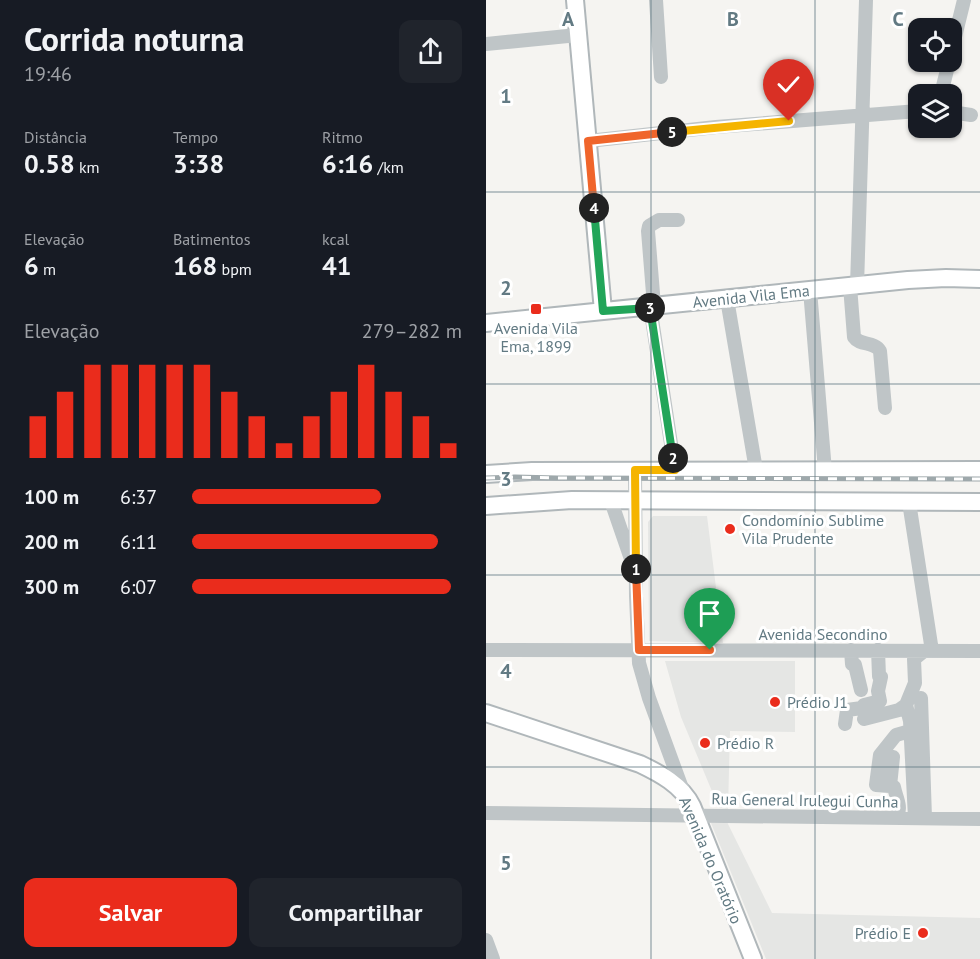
<!DOCTYPE html>
<html lang="pt">
<meta charset="utf-8">
<style>
body{margin:0;font-family:"PT Sans",sans-serif;background:#20242c;color:#f1f3f6;height:100vh;display:flex;flex-direction:column;font-size:22px;white-space:nowrap}
*{box-sizing:border-box;margin:0}
p{font-size:20px;color:#9ea1a6}
.icon{flex:none;width:33px;height:33px;fill:none;stroke:currentColor;stroke-width:2;stroke-linecap:round;stroke-linejoin:round}
.map{position:relative;flex:1;overflow:hidden}
.details{display:flex;flex-direction:column;background:#171b24;width:486px}
.details>*{flex:none}
.controls{position:absolute;left:422px;top:18px;display:grid;gap:12px}
.controls a{display:grid;place-items:center;width:54px;height:54px;border-radius:12px;background:#171b24;box-shadow:0 2px 4px #0004;font-size:30px}
.pin{position:absolute;display:grid;place-items:center;width:51px;height:51px;color:#fff;margin:-62px -26px;border-radius:50% 50% 50% 0;rotate:-45deg;box-shadow:0 0 6px #0007}
.pin .icon{rotate:45deg}
.km{position:absolute;width:30px;height:30px;margin:-15px;border-radius:50%;background:#222;color:#fff;font-size:16px;line-height:30px;text-align:center}
.round{display:grid;place-items:center;flex:none;width:63px;height:63px;border-radius:12px;background:#20242c}
.overview{display:flex;align-items:center;justify-content:space-between;height:102px;padding:0 24px}
h1{font-size:33px;font-weight:600;line-height:45px}
.stats{display:grid;grid-template-columns:repeat(3,1fr);gap:9px;height:102px;padding:6px 24px}
.stats div{display:grid;align-content:center}
.stats b{font-size:26px;font-weight:600}
.stats small{font-size:16px;font-weight:400}
.stats p{font-size:16px}
.chart{height:168px;padding:12px 24px}
.chart p{display:flex;justify-content:space-between}
.chart svg{width:100%;height:108px;margin-top:6px;stroke:#ea2c1c;stroke-width:6}
.cta{display:flex;gap:12px;margin-top:auto;padding:12px 24px}
.cta a{flex:1;height:69px;border-radius:12px;background:#ea2c1c;color:#fff;font-size:24px;font-weight:600;line-height:69px;text-align:center}
.cta a+a{background:#20242c;color:#f1f3f6}
ul{padding:0 24px;list-style:none;font-size:20px}
li{display:grid;grid-template-columns:96px 72px 1fr;align-items:center;height:45px}
li i{height:15px;border-radius:8px;background:#ea2c1c}
main{display:flex;flex:1;min-height:0}
.map>svg:first-child{display:block}
.built{fill:#e5e6e4}
.lines{fill:none;stroke-linecap:round;stroke-linejoin:round}
.major-casing{stroke:#b0b7ba;stroke-width:20}
.minor{stroke:#bfc5c7;stroke-width:14}
.major{stroke:#fff;stroke-width:16}
.rail-casing{stroke:#9ea8ab;stroke-width:5}
.rail{stroke:#fff;stroke-width:3;stroke-dasharray:9;stroke-linecap:butt}
.split-1-casing{stroke:#fff;stroke-width:12}
.split-2-casing{stroke:#fff;stroke-width:12}
.split-3-casing{stroke:#fff;stroke-width:12}
.split-4-casing{stroke:#fff;stroke-width:12}
.split-5-casing{stroke:#fff;stroke-width:12}
.split-6-casing{stroke:#fff;stroke-width:12}
.split-1{stroke:#f0652b;stroke-width:8}
.split-2{stroke:#f5b400;stroke-width:8}
.split-3{stroke:#22a559;stroke-width:8}
.split-4{stroke:#22a559;stroke-width:8}
.split-5{stroke:#f0652b;stroke-width:8}
.split-6{stroke:#f5b400;stroke-width:8}
.grid{fill:none;stroke:#627a83;stroke-width:1.5;stroke-opacity:0.55}
.poi-dot{fill:#ea2c1c;stroke:#fff;stroke-width:2}
.labels{text-anchor:middle;stroke-width:6;stroke-linejoin:round;paint-order:stroke}
.street-label{font-size:16px;fill:#627a83;stroke:#fff}
.poi-label{font-size:16px;fill:#627a83;stroke:#fff;text-anchor:start}
.grid-label{font-size:20px;text-anchor:middle;font-weight:bold;fill:#627a83;stroke:#fff;stroke-width:6;stroke-linejoin:round;paint-order:stroke}
</style>
<main>
<section class="details">
<div class="overview"><div><h1>Corrida noturna</h1><p>19:46</p></div><a class="round"><svg class="icon" aria-label="share" viewBox="0 0 24 24"><path d="M12 15V3M7 8l5-5 5 5M5 13v7h14v-7"/></svg></a></div>
<div class="stats">
<div><p>Distância</p><b>0.58<small> km</small></b></div>
<div><p>Tempo</p><b>3:38</b></div>
<div><p>Ritmo</p><b>6:16<small> /km</small></b></div>
</div>
<div class="stats">
<div><p>Elevação</p><b>6<small> m</small></b></div>
<div><p>Batimentos</p><b>168<small> bpm</small></b></div>
<div><p>kcal</p><b>41</b></div>
</div>
<div class="chart"><p><span>Elevação</span>279–282 m</p>
<svg viewBox="0 0 160 44" preserveAspectRatio="none"><path d="M5 44V27M15 44V17M25 44V6M35 44V6M45 44V6M55 44V6M65 44V6M75 44V17M85 44V27M95 44V38M105 44V27M115 44V17M125 44V6M135 44V17M145 44V27M155 44V38"/></svg>
</div>
<ul>
<li><b>100 m</b>6:37<i style="width:70%"></i></li>
<li><b>200 m</b>6:11<i style="width:91%"></i></li>
<li><b>300 m</b>6:07<i style="width:96%"></i></li>
</ul>
<div class="cta"><a>Salvar</a><a>Compartilhar</a></div>
</section>
<div class="map">
<svg width="494" height="959" viewBox="0 0 494 959">
<rect width="100%" height="100%" fill="#f5f4f1"/>
<!-- built -->
<path class="built" d="M 167,516 L 221,516 L 237,643 L 163,641 L 162,522 Z
M 179,661 L 309,661 L 309,732 L 244,731 L 242,809 L 233,808 L 195,717 Z
M 241,822 L 286,913 L 494,918 L 494,959 L 280,959 L 225,823 Z"/>
<g class="lines">
<!-- major casing -->
<g class="major-casing">
<path id="major" d="M 89,0 L 117,311
M 0,323 L 422,280 L 460,278 L 494,279
M 0,474 L 46,471 L 494,470
M 0,506 L 86,500 L 494,502
M 0,713 L 154,764 C 173,773 196,785 206,806 L 267,959"/>
</g>
<!-- minor -->
<path class="minor" d="M 170,0 L 175,77
M 0,44 L 92,35
M 465,53 L 478,0
M 455,94 L 463,62
M 465,112 L 485,115
M 102,141 L 230,127 L 432,111
M 364,286 L 368,337 C 374,346 388,341 394,351 L 399,408
M 371,286 L 380,0
M 324,290 L 339,471
M 241,299 L 270,470
M 164,306 L 189,470
M 168,306 L 162,231 L 163,226 L 173,220 L 192,220
M 149,470 L 150,596 L 153,663 L 163,698 L 197,791
M 125,501 L 146,562
M 423,502 L 446,651
M 0,650 L 494,651
M 365,650 L 366,664 L 369,665 L 375,690
M 435,698 L 439,818
M 378,719 L 413,710 L 420,705
M 359,724 L 361,710 L 376,708 L 378,705 L 394,701 L 392,691 L 395,677 L 393,676 L 392,650
M 407,757 L 404,786 L 408,787 C 410,798 416,805 411,818
M 404,786 L 390,785 L 394,755 L 410,735 L 424,731
M 0,813 L 494,819
M 429,818 L 424,721 L 420,705 L 429,683 L 428,659 L 438,651
M 0,940 L 7,959"/>
<!-- major -->
<use href="#major" class="major"/>
<!-- rail casing -->
<g class="rail-casing">
<path id="rail" d="M 0,478 L 29,477 L 71,478 L 494,479"/>
</g>
<!-- rail -->
<use href="#rail" class="rail"/>
</g>
<g class="lines">
<!-- split-1 casing -->
<g class="split-1-casing">
<path id="split-1" d="M 150,569 L 153,650 L 224,650"/>
</g>
<!-- split-2 casing -->
<g class="split-2-casing">
<path id="split-2" d="M 150,569 L 149,470 L 189,470 L 187,458"/>
</g>
<!-- split-3 casing -->
<g class="split-3-casing">
<path id="split-3" d="M 164,308 L 187,458"/>
</g>
<!-- split-4 casing -->
<g class="split-4-casing">
<path id="split-4" d="M 108,208 L 117,311 L 164,308"/>
</g>
<!-- split-5 casing -->
<g class="split-5-casing">
<path id="split-5" d="M 108,208 L 102,141 L 186,132"/>
</g>
<!-- split-6 casing -->
<g class="split-6-casing">
<path id="split-6" d="M 186,132 L 303,121"/>
</g>
<!-- split-1 -->
<use href="#split-1" class="split-1"/>
<!-- split-2 -->
<use href="#split-2" class="split-2"/>
<!-- split-3 -->
<use href="#split-3" class="split-3"/>
<!-- split-4 -->
<use href="#split-4" class="split-4"/>
<!-- split-5 -->
<use href="#split-5" class="split-5"/>
<!-- split-6 -->
<use href="#split-6" class="split-6"/>
</g>
<!-- grid -->
<path class="grid" d="M 165,0 L 165,959M 329,0 L 329,959M 0,192 L 494,192M 0,384 L 494,384M 0,575 L 494,575M 0,767 L 494,767"/>
<!-- markers -->
<g class="poi-dot">
<rect x="44" y="303" width="12" height="12" rx="3"/>
<circle cx="244" cy="529" r="6"/>
<circle cx="289" cy="702" r="6"/>
<circle cx="219" cy="743" r="6"/>
<circle cx="437" cy="933" r="6"/>
</g>
<g class="labels">
<!-- street labels -->
<g class="street-label">
<text transform="translate(265 296) rotate(-6)" y="6">Avenida Vila Ema</text>
<text x="337" y="640">Avenida Secondino</text>
<text transform="translate(319 800) rotate(1)" y="6">Rua General Irulegui Cunha</text>
<text transform="translate(225 860) rotate(67)" y="6">Avenida do Oratório</text>
</g>
<!-- poi labels -->
<g class="poi-label">
<text x="50" y="334" text-anchor="middle">Avenida Vila<tspan x="50" dy="18">Ema, 1899</tspan></text>
<text x="256" y="526">Condomínio Sublime<tspan x="256" dy="18">Vila Prudente</tspan></text>
<text x="301" y="708">Prédio J1</text>
<text x="231" y="749">Prédio R</text>
<text x="425" y="939" text-anchor="end">Prédio E</text>
</g>
</g>
<g class="grid-label">
<text x="82" y="26">A</text>
<text x="247" y="26">B</text>
<text x="412" y="26">C</text>
<text x="20" y="103">1</text>
<text x="20" y="295">2</text>
<text x="20" y="486">3</text>
<text x="20" y="678">4</text>
<text x="20" y="870">5</text>
</g>
</svg>
<div class="controls">
<a><svg class="icon" aria-label="locate" viewBox="0 0 24 24"><circle cx="12" cy="12" r="6"/><path d="M12 2v4M12 18v4M2 12h4M18 12h4"/></svg></a>
<a><svg class="icon" aria-label="layers" viewBox="0 0 24 24"><path d="M12 4l9 5-9 5-9-5zM3 14l9 5 9-5"/></svg></a>
</div>
<div class="pin" style="left:224px;top:650px;background:#1e9e55"><svg class="icon" aria-label="arrive" viewBox="0 0 24 24"><path d="M6 21V4h12l-3 4 3 4H6"/></svg></div>
<div class="pin" style="left:303px;top:121px;background:#d93025"><svg class="icon" aria-label="check" viewBox="0 0 24 24"><path d="M5 12l5 5 9-10"/></svg></div>
<b class="km" style="left:150px;top:569px">1</b>
<b class="km" style="left:187px;top:458px">2</b>
<b class="km" style="left:164px;top:308px">3</b>
<b class="km" style="left:108px;top:208px">4</b>
<b class="km" style="left:186px;top:132px">5</b>
</div>
</main>
